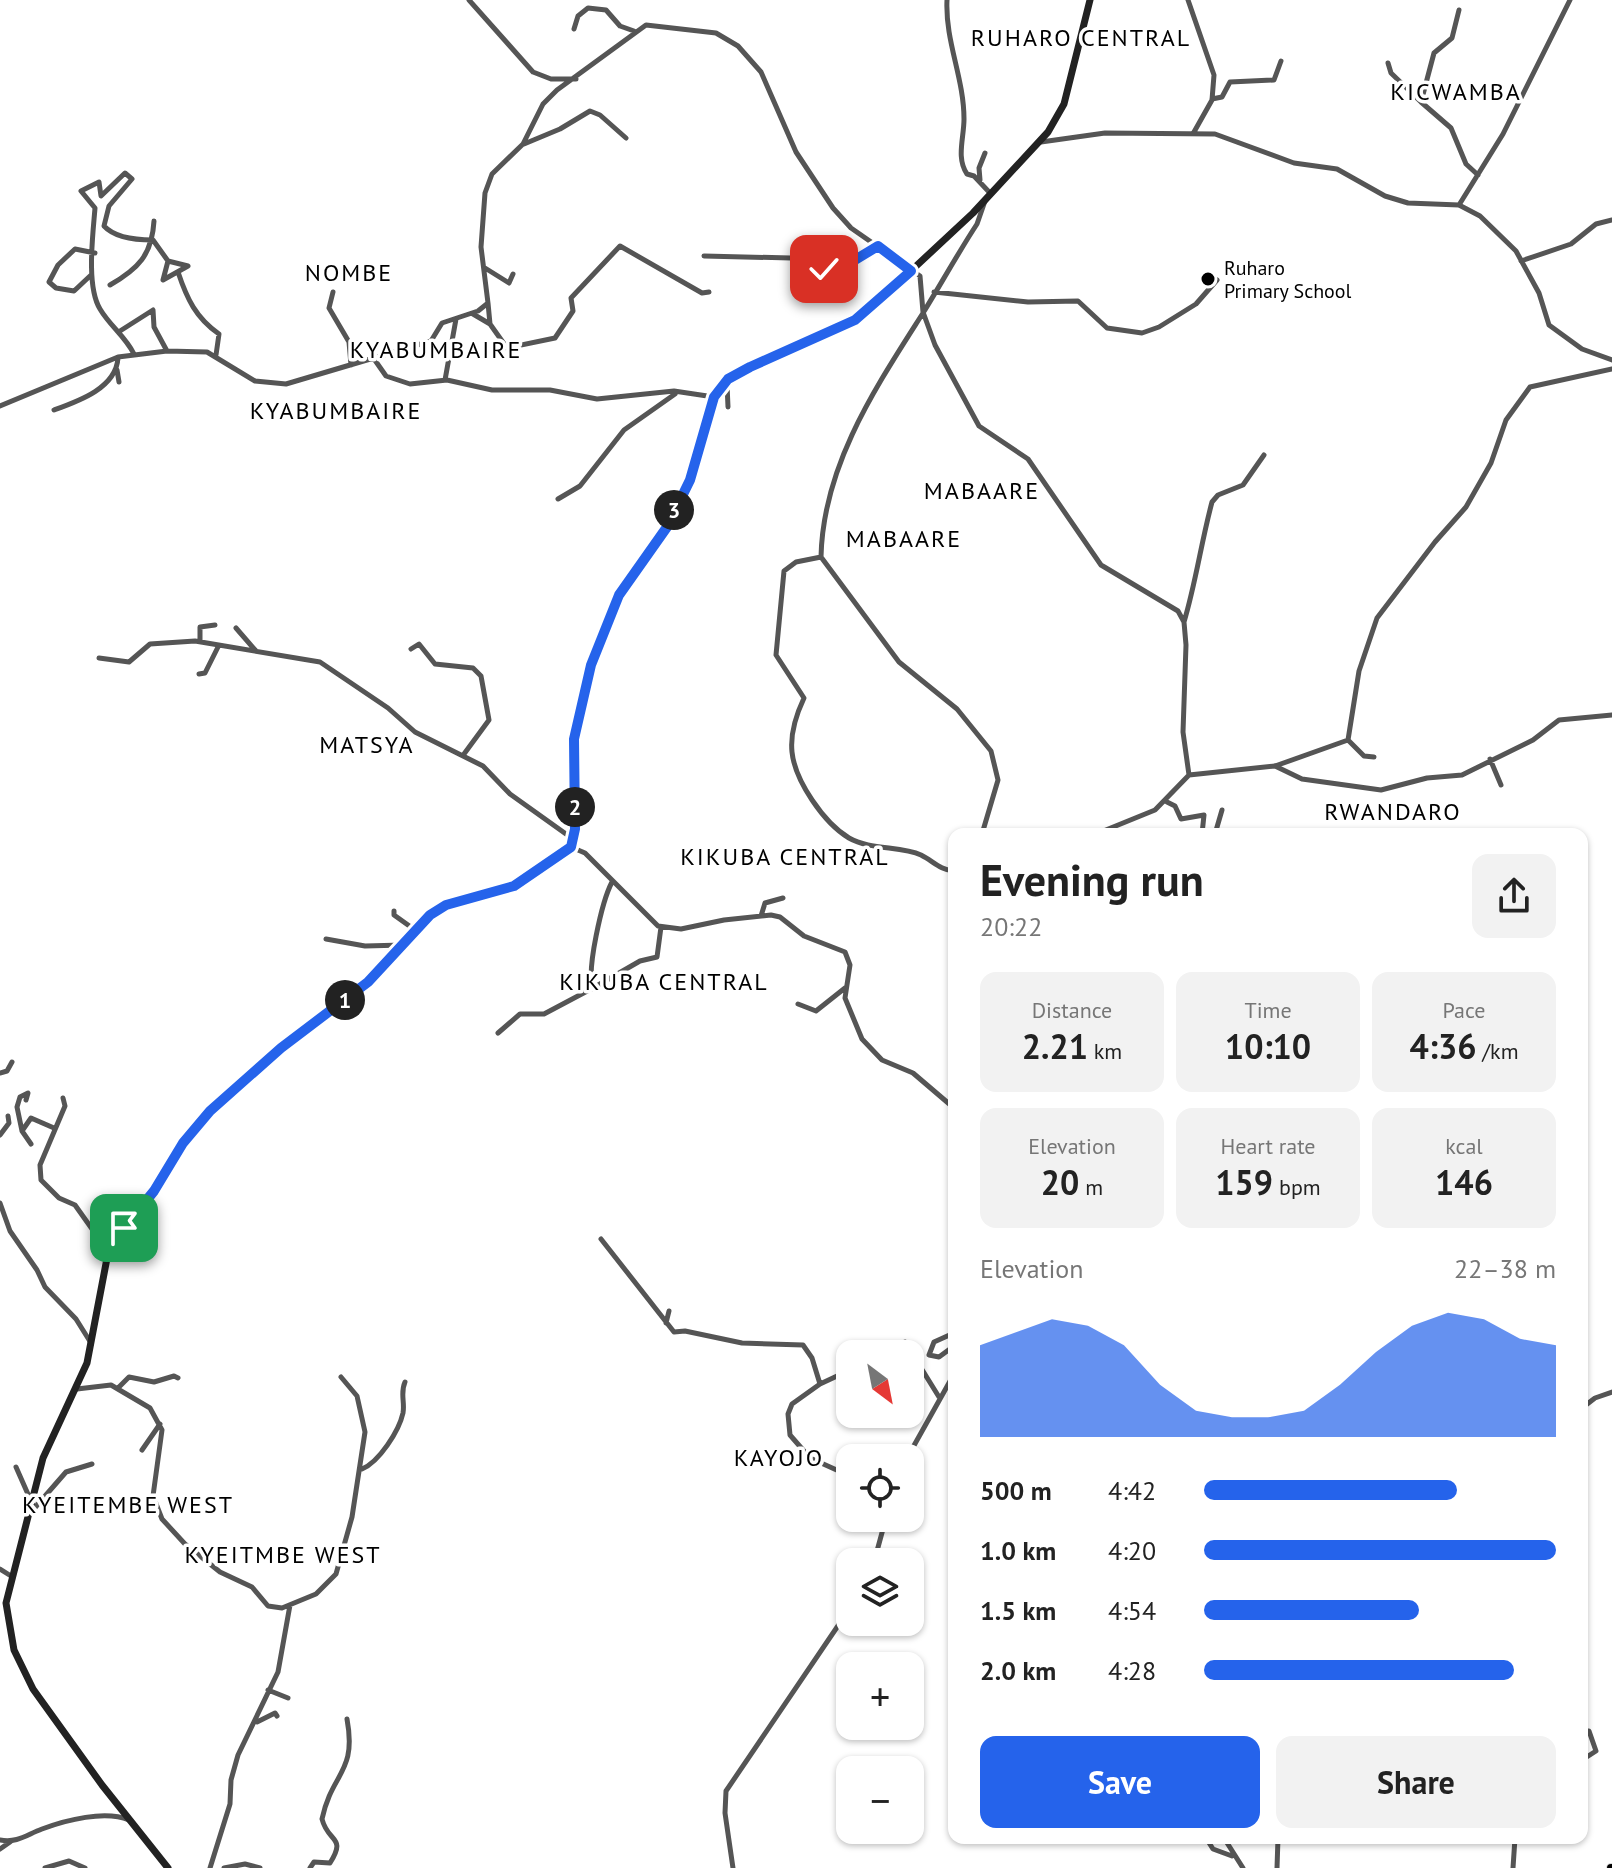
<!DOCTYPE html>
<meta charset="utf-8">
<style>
body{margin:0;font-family:"PT Sans",sans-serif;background:#f2f2f2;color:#222;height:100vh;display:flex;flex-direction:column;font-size:30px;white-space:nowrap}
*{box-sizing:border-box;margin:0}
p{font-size:26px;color:#767676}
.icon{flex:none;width:44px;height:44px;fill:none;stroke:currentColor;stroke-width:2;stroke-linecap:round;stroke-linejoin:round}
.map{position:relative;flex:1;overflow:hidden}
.details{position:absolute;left:948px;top:828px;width:640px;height:1016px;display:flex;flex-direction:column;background:#fff;border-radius:16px;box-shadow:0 2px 6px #0004}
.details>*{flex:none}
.needle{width:52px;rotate:148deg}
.controls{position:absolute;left:836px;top:1340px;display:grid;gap:16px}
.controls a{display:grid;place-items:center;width:88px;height:88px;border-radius:16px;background:#fff;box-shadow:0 2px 6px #0004;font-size:40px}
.pin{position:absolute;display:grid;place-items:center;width:68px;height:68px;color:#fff;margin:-34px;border-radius:16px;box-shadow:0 4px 12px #0006}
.km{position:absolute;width:40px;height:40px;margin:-20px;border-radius:50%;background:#222;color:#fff;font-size:22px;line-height:40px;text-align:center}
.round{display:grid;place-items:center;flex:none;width:84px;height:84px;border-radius:16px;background:#f2f2f2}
.summary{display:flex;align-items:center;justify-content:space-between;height:136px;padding:0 32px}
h1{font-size:44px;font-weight:700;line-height:60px}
.figures{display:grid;grid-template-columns:repeat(3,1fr);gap:12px;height:136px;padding:8px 32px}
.figures div{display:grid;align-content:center;border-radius:16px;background:#f2f2f2;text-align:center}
.figures b{font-size:34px;font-weight:700}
.figures small{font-size:22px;font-weight:400}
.figures p{font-size:22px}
.chart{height:224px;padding:16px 32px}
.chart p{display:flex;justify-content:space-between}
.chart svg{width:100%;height:144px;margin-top:8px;fill:#2563eb;opacity:.7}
.action{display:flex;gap:16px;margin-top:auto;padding:16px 32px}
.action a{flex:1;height:92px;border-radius:16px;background:#2563eb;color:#fff;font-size:32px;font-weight:700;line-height:92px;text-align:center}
.action a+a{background:#f2f2f2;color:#222}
ul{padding:0 32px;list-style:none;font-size:26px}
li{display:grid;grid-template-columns:128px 96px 1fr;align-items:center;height:60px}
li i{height:20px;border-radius:10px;background:#2563eb}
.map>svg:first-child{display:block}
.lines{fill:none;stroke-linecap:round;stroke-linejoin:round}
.primary-casing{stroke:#dbdbdb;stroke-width:10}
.street{stroke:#555;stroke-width:5}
.secondary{stroke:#222;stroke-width:7}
.primary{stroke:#000;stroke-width:8}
.route-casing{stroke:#fff;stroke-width:16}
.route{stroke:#2563eb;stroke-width:10}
.poi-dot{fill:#000;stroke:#fff;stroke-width:3}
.labels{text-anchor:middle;stroke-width:7;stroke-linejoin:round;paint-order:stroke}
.poi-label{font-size:20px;fill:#000;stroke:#fff;text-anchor:start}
.quarter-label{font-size:24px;letter-spacing:2px;fill:#000;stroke:#fff}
</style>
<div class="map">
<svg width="1612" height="1868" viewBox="0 0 1612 1868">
<rect width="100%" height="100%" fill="#fff"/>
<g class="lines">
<!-- primary casing -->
<g class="primary-casing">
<path id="primary" d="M 1611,1868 L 1612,1868"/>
</g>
<!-- street -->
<path class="street" d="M 469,0 L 533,72 L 551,79 L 576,79
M 947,0 C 945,41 964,78 964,119 C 964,138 956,158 967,174 L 974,176 L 990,193
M 1188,0 L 1214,75 L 1212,100 L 1194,132
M 1459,10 L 1452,38 L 1434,53 L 1421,102 L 1451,128 L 1466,164 L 1478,175
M 574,29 L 578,16 L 588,8 L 606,10 L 620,26 L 634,31
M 1388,63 L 1391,73 L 1421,102
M 1212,99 L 1222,97 L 1230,82 L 1274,80 L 1281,61
M 1041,142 L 1105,133 L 1215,134 L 1294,163 L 1337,169 L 1385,196 L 1408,203 L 1459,205 L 1480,216 L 1516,251 L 1539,293 L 1549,325 L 1582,349 L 1612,360
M 524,144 L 560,129 L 590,111 L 600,115 L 626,138
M 980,180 L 979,168 L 985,153
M 1459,205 L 1503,134 L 1570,0
M 704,256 L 791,258 C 818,283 851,262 878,246
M 1521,261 L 1571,244 L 1596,224 L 1612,220
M 485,268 L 509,283 L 513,274
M 178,272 C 187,299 196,318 219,334 L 216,355
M 90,276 L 74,291 L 56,288 L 49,282 L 58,265 L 75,249 L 95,253
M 110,285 C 138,269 152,255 154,221
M 333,292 L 329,308 L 349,342 L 351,365
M 934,292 L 1028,302 L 1078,301 L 1107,328 L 1142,333 L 1159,327 L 1196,304 L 1217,280
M 488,303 L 490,324 L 507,348 L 555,338 L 573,311 L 571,298 L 620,246 L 702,293 L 709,292
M 473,314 L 490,324
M 120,331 L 153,310 L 154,327 L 167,351
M 134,354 C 125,336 110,326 100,309 C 86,286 93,234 95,208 L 81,191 L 99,182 L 101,196 L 125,173 L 132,179 L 109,206 L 104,226 C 115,238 137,240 153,240 L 168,261 L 163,280 L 188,266 L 168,261
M 372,356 L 386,376 L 410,384 L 447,380 L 492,390 L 550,390 L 597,399 L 674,391 L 714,397
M 117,370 L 119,382
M 445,380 L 456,319
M 727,384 L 728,407
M 0,406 L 118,357 L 167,351 L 207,352 L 255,381 L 286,384 L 431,341 L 442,323 L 478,311 L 488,303 L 481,247 L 485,193 L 492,174 L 523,144 L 543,104 L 557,90 L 646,25 L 716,33 L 738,46 L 761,72 L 796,152 L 833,208 L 851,228 L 920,276 L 923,312 L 935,345 L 979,426 L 1028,459 L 1101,565 L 1178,611 L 1184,622 L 1186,645 L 1183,732 L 1189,775 L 1155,810 L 1096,834
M 54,410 C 79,401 116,388 118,358
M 558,499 L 580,486 L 624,430 L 675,394
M 821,557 L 796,562 L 784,571 L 776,655 L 804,698 C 796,715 790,733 792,752 C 795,781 824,823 849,838 C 870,850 901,846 921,855 C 933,861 940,870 954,871
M 1184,622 C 1196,582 1201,543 1212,502 L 1218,495 L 1243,485 L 1264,455
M 236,628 L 256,651
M 200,641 L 200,627 L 215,625
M 411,649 L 419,644 L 435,664 L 473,668 L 481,676 L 489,720 L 464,754
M 99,658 L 129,662 L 150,644 L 195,641 L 320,662 L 388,708 L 415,732 L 483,766 L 510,794 L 573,839
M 199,674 L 205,673 L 219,645
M 1348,740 L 1364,756 L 1374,757
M 1490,759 L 1501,785
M 1275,766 L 1302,779 L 1381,790 L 1427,778 L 1462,775 L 1533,740 L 1559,720 L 1612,715
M 1189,775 L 1275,766 L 1348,740 L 1359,671 L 1377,618 L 1435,542 L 1466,507 L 1491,463 L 1506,420 L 1530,387 L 1612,369
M 1167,802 L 1175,806 L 1181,819 L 1204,815 L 1202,834
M 982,834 L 998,780 L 991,751 L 957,709 L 899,662 L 821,557 C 823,465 876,387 923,313 C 941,284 958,253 977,224 L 985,201
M 1215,834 L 1222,810
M 571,847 L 585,853 L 658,926 L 681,929 L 724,920 L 771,915 L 780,917 L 804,936 L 845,952 L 850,965 L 845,998 L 862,1039 L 882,1060 L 913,1073 L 954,1108
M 394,911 L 394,915 L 415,930
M 761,916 L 765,903 L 783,898
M 326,939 L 365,946 L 403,945
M 593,988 L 640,961 L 657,957 L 661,927
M 798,1004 L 816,1011 L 845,988
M 498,1033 L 520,1014 L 544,1014 L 593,988 C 586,971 602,901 612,882
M 0,1073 L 7,1071 L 12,1062
M 63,1098 L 65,1106 L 40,1165 L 41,1180 L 59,1198 L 75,1205 L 102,1243 L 105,1258
M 22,1131 L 17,1107 L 20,1097 L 28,1093 L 26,1100
M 0,1135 L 9,1123 L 8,1116
M 31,1144 L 22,1131 L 31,1118 L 54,1128
M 0,1203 L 10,1231 L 37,1270 L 45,1287 L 76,1319 L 91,1343
M 601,1239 L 674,1332 L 685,1331 L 742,1343 L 803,1345 L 812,1358 L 820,1384 L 850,1370
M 666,1323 L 669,1311
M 954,1333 L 934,1342 L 929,1355 L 939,1357 L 954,1346
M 878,1354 L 905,1342 L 939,1397
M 820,1384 L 792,1404 L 788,1414 L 790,1435 L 810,1458 L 850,1476
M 119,1387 L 129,1377 L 154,1382 L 174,1376 L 178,1378
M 77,1389 L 111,1385 L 150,1408 L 162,1430 L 153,1496 L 162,1519 L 185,1544 L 220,1572 L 252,1587 L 268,1606 L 282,1608 L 316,1594 L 336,1574 L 352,1517 L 365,1432 L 357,1396 L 341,1377
M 1582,1408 L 1595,1398 L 1612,1392
M 142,1450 L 160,1424
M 907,1458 L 954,1374
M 16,1467 L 31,1501
M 362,1469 C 379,1462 399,1431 403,1413 C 405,1402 400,1393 405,1382
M 32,1511 L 66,1472 L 92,1464
M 874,1562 L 886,1518
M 0,1569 L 11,1576
M 268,1690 L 288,1698
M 257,1722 L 275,1713 L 277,1716
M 1582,1731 L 1589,1731 L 1596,1751 L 1582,1760
M 1206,1838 L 1213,1849 L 1232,1856
M 1224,1838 L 1243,1868
M 0,1840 C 18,1843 26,1835 42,1829 C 66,1820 105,1810 129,1820
M 0,1849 L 10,1842
M 45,1868 L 69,1861 L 85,1868
M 210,1868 L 230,1804 L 231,1780 L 238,1755 L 278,1672 L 290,1605
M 224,1868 L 245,1864 L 260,1868
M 310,1868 L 314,1862 L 330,1863 C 347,1836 328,1843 322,1819 C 332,1772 357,1773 347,1719
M 733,1868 L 725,1813 L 726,1791 L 850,1608
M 1277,1868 L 1278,1838
M 1513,1868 L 1515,1838"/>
<!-- secondary -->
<path class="secondary" d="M 168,1868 L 102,1785 L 33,1689 L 14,1650 L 6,1603 L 43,1458 L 87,1363 L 108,1253 L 114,1241 L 154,1191 L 183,1143 L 210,1111 L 281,1048 L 368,982 L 430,915 L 446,905 L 514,886 L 571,847 L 575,829 L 573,750 L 591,665 L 619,595 L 667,527 L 690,480 L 714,397 L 735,375 L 845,325 L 870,309 L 973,213 L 1048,132 L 1064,104 L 1090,0"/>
<!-- primary -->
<use href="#primary" class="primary"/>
</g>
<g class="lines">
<!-- route casing -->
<g class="route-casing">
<path id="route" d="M 124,1228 L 154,1191 L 183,1143 L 210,1111 L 281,1048 L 368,982 L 430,915 L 446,905 L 514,886 L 571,847 L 575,829 L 574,739 L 591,665 L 619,595 L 667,527 L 690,480 L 714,397 L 728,379 L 750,367 L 855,320 L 911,271 L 878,246 L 845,266 L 824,269"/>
</g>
<!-- route -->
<use href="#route" class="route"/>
</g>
<!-- markers -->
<circle class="poi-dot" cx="1208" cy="279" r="8"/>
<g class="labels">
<!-- poi labels -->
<g class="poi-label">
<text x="1224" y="275">Ruharo<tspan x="1224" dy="23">Primary School</tspan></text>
</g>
<!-- quarter labels -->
<g class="quarter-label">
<text x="1081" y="46">RUHARO CENTRAL</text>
<text x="1456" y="100">KICWAMBA</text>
<text x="349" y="281">NOMBE</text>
<text x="436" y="358">KYABUMBAIRE</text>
<text x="336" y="419">KYABUMBAIRE</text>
<text x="982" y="499">MABAARE</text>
<text x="904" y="547">MABAARE</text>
<text x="367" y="753">MATSYA</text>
<text x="1393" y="820">RWANDARO</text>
<text x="785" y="865">KIKUBA CENTRAL</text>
<text x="664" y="990">KIKUBA CENTRAL</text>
<text x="779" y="1466">KAYOJO</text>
<text x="128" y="1513">KYEITEMBE WEST</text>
<text x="283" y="1563">KYEITMBE WEST</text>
</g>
</g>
</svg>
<div class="controls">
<a><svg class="needle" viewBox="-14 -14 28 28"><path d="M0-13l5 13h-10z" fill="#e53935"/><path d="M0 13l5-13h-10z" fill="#767676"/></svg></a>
<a><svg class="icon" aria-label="locate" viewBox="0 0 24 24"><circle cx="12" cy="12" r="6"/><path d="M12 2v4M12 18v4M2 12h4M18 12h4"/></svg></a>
<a><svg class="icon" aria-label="layers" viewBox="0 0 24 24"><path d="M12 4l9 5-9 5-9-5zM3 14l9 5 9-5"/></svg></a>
<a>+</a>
<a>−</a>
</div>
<div class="pin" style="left:124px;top:1228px;background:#1e9e55"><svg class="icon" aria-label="arrive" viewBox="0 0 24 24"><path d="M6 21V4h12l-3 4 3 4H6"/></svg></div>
<div class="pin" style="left:824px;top:269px;background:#d93025"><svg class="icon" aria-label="check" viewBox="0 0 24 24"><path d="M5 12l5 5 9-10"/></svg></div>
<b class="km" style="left:345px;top:1000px">1</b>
<b class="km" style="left:575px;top:807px">2</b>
<b class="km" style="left:674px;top:510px">3</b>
<section class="details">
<div class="summary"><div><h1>Evening run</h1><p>20:22</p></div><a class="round"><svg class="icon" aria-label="share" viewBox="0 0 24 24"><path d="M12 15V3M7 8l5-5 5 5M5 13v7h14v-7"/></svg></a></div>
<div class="figures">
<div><p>Distance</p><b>2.21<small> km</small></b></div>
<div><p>Time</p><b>10:10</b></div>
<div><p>Pace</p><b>4:36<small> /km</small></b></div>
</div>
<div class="figures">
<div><p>Elevation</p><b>20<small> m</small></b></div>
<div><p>Heart rate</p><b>159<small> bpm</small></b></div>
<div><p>kcal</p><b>146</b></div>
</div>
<div class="chart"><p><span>Elevation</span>22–38 m</p>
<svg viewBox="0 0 160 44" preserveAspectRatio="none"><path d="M0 44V16L10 12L20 8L30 10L40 16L50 28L60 36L70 38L80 38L90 36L100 28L110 18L120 10L130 6L140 8L150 14L160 16V44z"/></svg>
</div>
<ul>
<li><b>500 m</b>4:42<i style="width:72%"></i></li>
<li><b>1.0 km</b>4:20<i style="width:100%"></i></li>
<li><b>1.5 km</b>4:54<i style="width:61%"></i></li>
<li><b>2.0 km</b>4:28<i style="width:88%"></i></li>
</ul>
<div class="action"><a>Save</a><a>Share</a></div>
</section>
</div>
